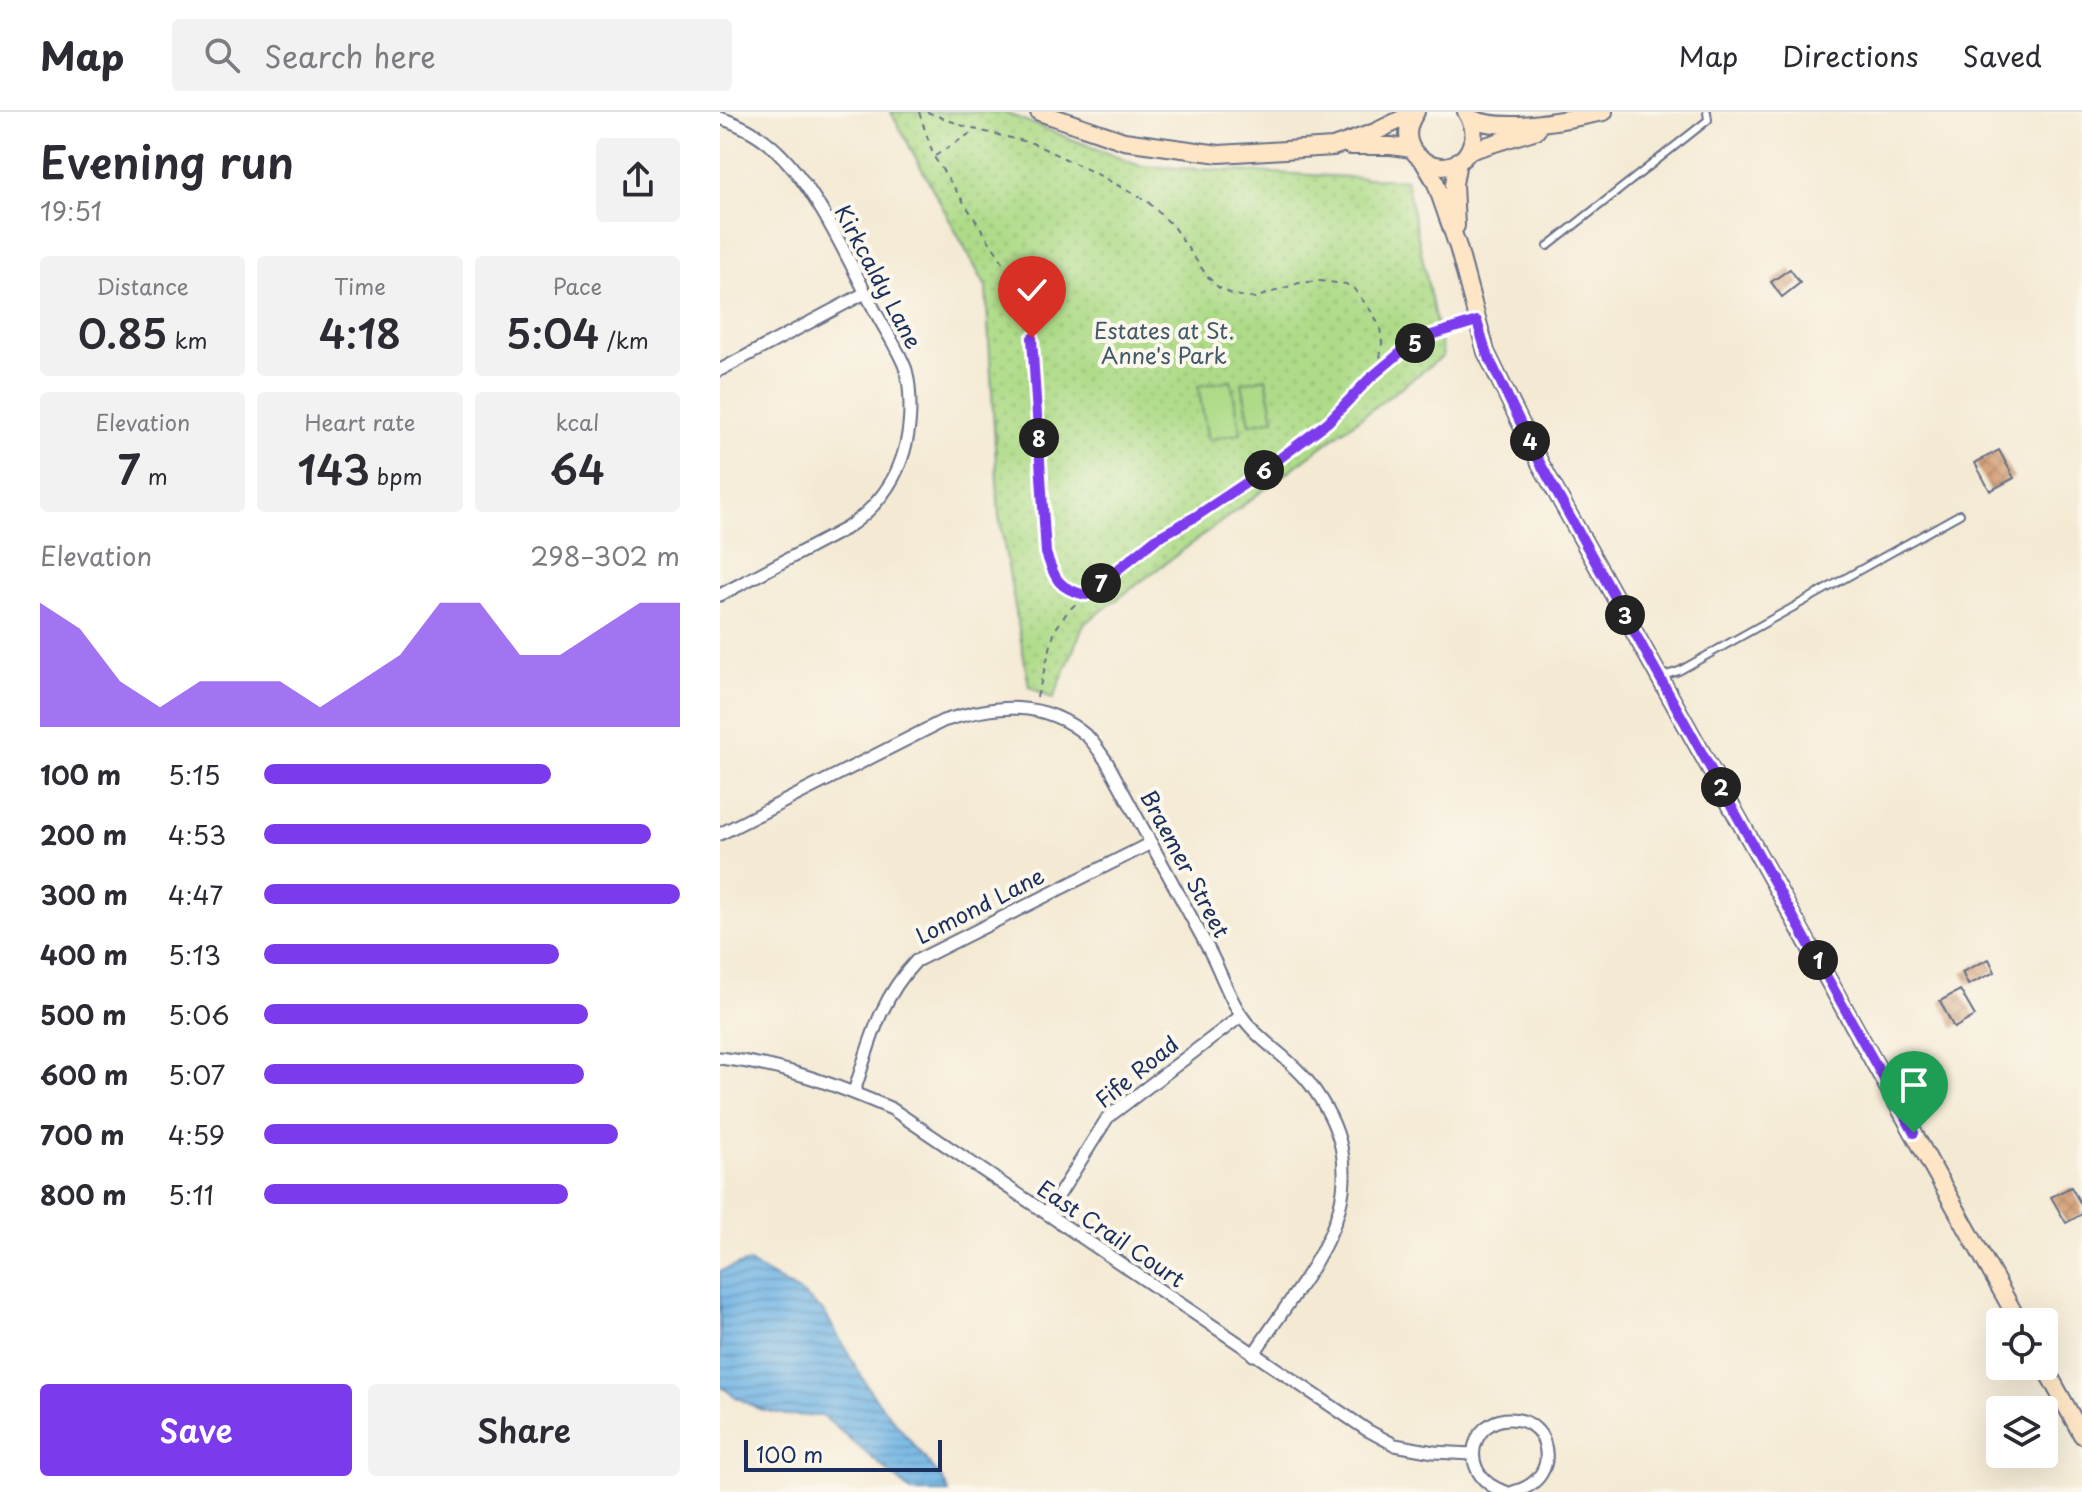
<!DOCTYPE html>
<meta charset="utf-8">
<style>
body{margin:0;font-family:"Playpen Sans",sans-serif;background:#f2f2f3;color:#2b2b33;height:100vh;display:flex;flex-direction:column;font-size:30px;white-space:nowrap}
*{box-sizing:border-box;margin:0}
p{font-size:26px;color:#7c7c81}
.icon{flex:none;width:44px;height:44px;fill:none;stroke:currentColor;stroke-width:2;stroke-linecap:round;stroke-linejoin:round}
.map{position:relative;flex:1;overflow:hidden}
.details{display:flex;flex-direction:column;background:#fff;width:720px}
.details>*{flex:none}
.buttons{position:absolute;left:1266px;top:1196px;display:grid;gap:16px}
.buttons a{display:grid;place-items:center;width:72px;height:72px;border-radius:8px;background:#fff;box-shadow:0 8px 32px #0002;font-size:40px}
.scale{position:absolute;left:24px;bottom:20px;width:198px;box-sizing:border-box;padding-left:8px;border:4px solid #1b2f5e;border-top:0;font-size:22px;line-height:28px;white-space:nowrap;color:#1b2f5e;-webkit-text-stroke:6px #fbf7ec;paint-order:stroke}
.pin{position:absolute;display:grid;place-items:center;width:68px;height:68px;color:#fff;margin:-82px -34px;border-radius:50% 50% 50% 0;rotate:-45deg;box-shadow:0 0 8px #0007}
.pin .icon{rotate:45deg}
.km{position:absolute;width:40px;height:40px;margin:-20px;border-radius:50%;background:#222;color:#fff;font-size:22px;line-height:40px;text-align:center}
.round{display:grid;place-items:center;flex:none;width:84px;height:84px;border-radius:8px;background:#f2f2f3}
.summary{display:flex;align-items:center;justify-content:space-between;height:136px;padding:0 40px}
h1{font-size:44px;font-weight:600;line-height:60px}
.metrics{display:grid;grid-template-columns:repeat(3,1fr);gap:12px;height:136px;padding:8px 40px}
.metrics div{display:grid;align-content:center;border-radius:8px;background:#f2f2f3;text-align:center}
.metrics b{font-size:40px;font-weight:600}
.metrics small{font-size:22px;font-weight:400}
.metrics p{font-size:22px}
.chart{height:224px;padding:16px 40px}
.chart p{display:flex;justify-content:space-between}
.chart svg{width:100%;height:144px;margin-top:8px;fill:#7c3aed;opacity:.7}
.action{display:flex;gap:16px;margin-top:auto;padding:16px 40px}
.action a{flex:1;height:92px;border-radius:8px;background:#7c3aed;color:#fff;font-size:32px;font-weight:600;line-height:92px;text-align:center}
.action a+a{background:#f2f2f3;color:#2b2b33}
ul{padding:0 40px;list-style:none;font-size:26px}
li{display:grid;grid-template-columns:128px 96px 1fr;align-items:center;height:60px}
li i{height:20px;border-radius:10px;background:#7c3aed}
header{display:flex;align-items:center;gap:48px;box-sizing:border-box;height:112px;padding:0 40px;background:#fff;border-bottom:2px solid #e1e1e2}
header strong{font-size:38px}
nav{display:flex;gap:44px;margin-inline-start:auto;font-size:28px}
.search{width:560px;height:72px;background:#f2f2f3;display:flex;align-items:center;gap:20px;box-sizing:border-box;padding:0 28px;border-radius:8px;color:#7c7c81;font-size:30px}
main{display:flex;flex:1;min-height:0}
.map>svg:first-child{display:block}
.grass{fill:url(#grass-dots);stroke:#648573;stroke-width:2}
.pitch{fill:#aedb88;stroke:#648573;stroke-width:2}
.water{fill:url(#water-rules);stroke:#4470a0;stroke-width:2}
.building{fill:url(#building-cross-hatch)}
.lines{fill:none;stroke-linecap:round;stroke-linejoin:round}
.lane-casing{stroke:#677087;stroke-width:10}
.street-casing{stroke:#677087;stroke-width:15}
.secondary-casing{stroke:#677087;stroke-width:20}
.path{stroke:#677087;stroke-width:2;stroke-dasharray:6 6;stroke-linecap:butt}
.lane{stroke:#fff;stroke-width:6}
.street{stroke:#fff;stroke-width:11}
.secondary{stroke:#fee5c5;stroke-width:16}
.route-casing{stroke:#fff;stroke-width:16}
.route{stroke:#7c3aed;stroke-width:10}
.labels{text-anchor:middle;stroke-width:8;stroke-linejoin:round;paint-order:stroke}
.street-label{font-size:22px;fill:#1b2f5e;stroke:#fbf7ec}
.park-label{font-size:22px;fill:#405a68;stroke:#fbf7ec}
</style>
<header>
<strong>Map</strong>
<div class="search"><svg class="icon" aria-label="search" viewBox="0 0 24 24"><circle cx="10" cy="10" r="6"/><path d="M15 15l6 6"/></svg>Search here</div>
<nav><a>Map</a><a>Directions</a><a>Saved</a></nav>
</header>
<main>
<section class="details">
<div class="summary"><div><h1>Evening run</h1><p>19:51</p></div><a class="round"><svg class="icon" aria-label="share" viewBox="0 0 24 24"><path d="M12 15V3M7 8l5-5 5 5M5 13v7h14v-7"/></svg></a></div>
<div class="metrics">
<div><p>Distance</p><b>0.85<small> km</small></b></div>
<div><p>Time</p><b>4:18</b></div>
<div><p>Pace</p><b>5:04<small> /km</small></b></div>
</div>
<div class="metrics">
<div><p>Elevation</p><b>7<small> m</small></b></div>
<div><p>Heart rate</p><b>143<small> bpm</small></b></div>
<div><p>kcal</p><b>64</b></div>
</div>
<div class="chart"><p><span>Elevation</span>298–302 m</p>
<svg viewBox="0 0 160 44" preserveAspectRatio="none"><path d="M0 44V6L10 14L20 30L30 38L40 30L50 30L60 30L70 38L80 30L90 22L100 6L110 6L120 22L130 22L140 14L150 6L160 6V44z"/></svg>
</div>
<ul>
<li><b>100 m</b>5:15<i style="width:69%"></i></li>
<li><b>200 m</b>4:53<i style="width:93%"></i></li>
<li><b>300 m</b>4:47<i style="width:100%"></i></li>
<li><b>400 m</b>5:13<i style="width:71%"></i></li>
<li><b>500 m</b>5:06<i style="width:78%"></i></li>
<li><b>600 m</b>5:07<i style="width:77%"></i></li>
<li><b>700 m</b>4:59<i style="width:85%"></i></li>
<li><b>800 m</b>5:11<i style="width:73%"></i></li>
</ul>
<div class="action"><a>Save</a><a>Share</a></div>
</section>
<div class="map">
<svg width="1362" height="1380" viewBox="0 0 1362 1380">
<defs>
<pattern id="grass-dots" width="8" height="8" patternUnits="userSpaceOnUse" patternTransform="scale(2)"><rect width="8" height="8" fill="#aedb88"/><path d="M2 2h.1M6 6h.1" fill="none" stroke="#95bc78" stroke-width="1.8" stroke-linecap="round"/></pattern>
<pattern id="water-rules" width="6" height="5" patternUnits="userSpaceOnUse" patternTransform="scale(2)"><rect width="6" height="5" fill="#6db2e3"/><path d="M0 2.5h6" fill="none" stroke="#5991bb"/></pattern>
<pattern id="building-cross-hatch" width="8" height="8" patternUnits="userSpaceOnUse" patternTransform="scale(2)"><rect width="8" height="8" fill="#d39a6e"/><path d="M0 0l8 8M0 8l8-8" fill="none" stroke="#aa7e5e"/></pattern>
</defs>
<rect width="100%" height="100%" fill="#fbf7ec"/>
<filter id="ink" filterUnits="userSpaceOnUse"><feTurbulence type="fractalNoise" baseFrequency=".0125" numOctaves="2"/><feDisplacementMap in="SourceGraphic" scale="16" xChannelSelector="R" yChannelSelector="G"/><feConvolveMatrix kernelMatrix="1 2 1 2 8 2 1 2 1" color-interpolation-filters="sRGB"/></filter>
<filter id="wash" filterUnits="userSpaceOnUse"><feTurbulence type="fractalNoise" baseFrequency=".006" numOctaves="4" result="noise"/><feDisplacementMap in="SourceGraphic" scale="32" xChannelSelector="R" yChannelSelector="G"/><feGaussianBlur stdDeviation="1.8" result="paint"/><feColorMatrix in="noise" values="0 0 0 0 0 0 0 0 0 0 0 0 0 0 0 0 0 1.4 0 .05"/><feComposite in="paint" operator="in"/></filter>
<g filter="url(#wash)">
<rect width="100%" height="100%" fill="#f4ead4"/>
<!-- grass -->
<path class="grass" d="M 171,0 L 283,0 L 420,54 L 686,68 L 723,244 L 364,512 L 333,587 L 309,574 L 279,404 L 266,175 Z"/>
<!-- pitch -->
<path class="pitch" d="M 546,266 L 554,307 L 530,312 L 522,271 Z
M 511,268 L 521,321 L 488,328 L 478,274 Z"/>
<!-- water -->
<path class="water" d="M 28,1150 L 84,1183 L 104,1200 L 152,1282 L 222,1367 L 229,1380 L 192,1380 L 103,1304 L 66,1303 L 40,1297 L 19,1287 L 0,1274 L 0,1159 Z"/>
<g id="blocks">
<!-- building -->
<path class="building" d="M 1070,157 L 1080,171 L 1062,185 L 1051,170 Z
M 1279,338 L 1294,366 L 1270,379 L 1255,351 Z
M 1269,847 L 1275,860 L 1248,873 L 1242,860 Z
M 1240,878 L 1255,904 L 1234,916 L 1220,889 Z
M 1351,1075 L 1362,1094 L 1362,1102 L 1346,1111 L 1331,1085 Z"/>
</g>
</g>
<g filter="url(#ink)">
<use href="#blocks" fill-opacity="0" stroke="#677087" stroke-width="2"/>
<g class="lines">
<!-- lane casing -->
<g class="lane-casing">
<path id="lane" d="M 828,134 L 988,8 L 987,0
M 943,564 L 959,559 L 1240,402"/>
</g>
<!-- street casing -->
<g class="street-casing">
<path id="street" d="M 0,6 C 22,13 41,23 57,39 C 97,77 129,150 155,199 C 165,218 179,238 186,258 C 189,269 190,283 190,295 C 190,347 168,389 125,417 L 0,483
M 0,258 L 145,181
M 0,722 L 223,609 C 274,593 324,586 368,625 C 375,632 381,642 387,650 C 421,713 455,775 489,838 C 500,858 508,884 521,903 C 539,930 571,946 590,972 C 670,1078 592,1153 533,1243
M 0,946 C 63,953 114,972 172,997 L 647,1318 L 675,1333 L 714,1340 L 752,1342
M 134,980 C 150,931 159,888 196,849 L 431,731
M 327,1102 L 388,1005 L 521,904
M 786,1380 C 732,1364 751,1295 803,1309 C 812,1312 821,1320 824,1330 C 832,1355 818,1374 793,1380"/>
</g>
<!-- secondary casing -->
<g class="secondary-casing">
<path id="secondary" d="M 319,0 L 404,29 L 499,42 L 613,35 L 655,20 L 696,0
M 696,0 C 664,46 739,78 752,30 C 756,19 752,9 746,0
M 750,6 C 786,22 846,7 884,0
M 630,34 L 671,34 L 692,37
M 749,39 L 817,18
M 703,49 L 715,69 L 738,135 L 766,240 L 820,351 L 1299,1210
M 736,114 L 734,72 L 738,49
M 1324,1254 L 1362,1323"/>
</g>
<!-- path -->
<path class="path" d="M 199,0 L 214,45 L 285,153 L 306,198 L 315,246 L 326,441 C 334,465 339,477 365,483
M 207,0 L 249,16 L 312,31 L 373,60 L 427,89 L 452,113 L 487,164 L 498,175 L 513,183 L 535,186 L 579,171 L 599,169 L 626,172 L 634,177 L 654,203 L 660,216 L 662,230 L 660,247 L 651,264
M 215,44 L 257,17
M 317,585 L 335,518 L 348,499 L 366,483 L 437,426 L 475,405 L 535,365 L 608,310 L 649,267 L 686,236 L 705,225 L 744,213"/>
<!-- lane -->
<use href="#lane" class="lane"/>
<!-- street -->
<use href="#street" class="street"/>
<!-- secondary -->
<use href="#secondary" class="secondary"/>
</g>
</g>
<g class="lines" filter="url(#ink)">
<!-- route casing -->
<g class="route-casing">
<path id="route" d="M 312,226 L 326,441 C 335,468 339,477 366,483 L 437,426 L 475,405 L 535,365 L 608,310 L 649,267 L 686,236 L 705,225 L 757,209 L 766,240 L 820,351 L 1194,1021"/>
</g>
<!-- route -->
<use href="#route" class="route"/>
</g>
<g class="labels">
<!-- street labels -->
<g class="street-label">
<text transform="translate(158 165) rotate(62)" y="8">Kirkcaldy Lane</text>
<text transform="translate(465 752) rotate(62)" y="8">Braemer Street</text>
<text transform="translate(260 794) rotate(-27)" y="8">Lomond Lane</text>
<text transform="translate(417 960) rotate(-39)" y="8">Fife Road</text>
<text transform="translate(391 1122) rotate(34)" y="8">East Crail Court</text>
</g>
<!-- park labels -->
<g class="park-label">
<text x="444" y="227">Estates at St.<tspan x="444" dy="25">Anne's Park</tspan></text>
</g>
</g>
</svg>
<div class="buttons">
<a><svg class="icon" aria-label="locate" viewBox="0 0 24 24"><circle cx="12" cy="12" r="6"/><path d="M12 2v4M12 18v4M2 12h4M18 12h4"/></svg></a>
<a><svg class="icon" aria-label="layers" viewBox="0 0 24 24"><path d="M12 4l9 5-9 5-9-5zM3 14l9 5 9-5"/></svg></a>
</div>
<div class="scale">100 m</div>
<div class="pin" style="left:1194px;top:1021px;background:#1e9e55"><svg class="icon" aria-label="arrive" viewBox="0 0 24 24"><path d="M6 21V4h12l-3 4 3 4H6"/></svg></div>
<div class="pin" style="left:312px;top:226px;background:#d93025"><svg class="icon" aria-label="check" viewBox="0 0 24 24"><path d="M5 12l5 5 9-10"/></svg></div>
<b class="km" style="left:1098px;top:848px">1</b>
<b class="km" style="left:1001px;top:675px">2</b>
<b class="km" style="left:905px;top:503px">3</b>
<b class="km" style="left:810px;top:329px">4</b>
<b class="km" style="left:695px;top:231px">5</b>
<b class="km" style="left:544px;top:358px">6</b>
<b class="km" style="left:381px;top:471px">7</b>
<b class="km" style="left:319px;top:326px">8</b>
</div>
</main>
